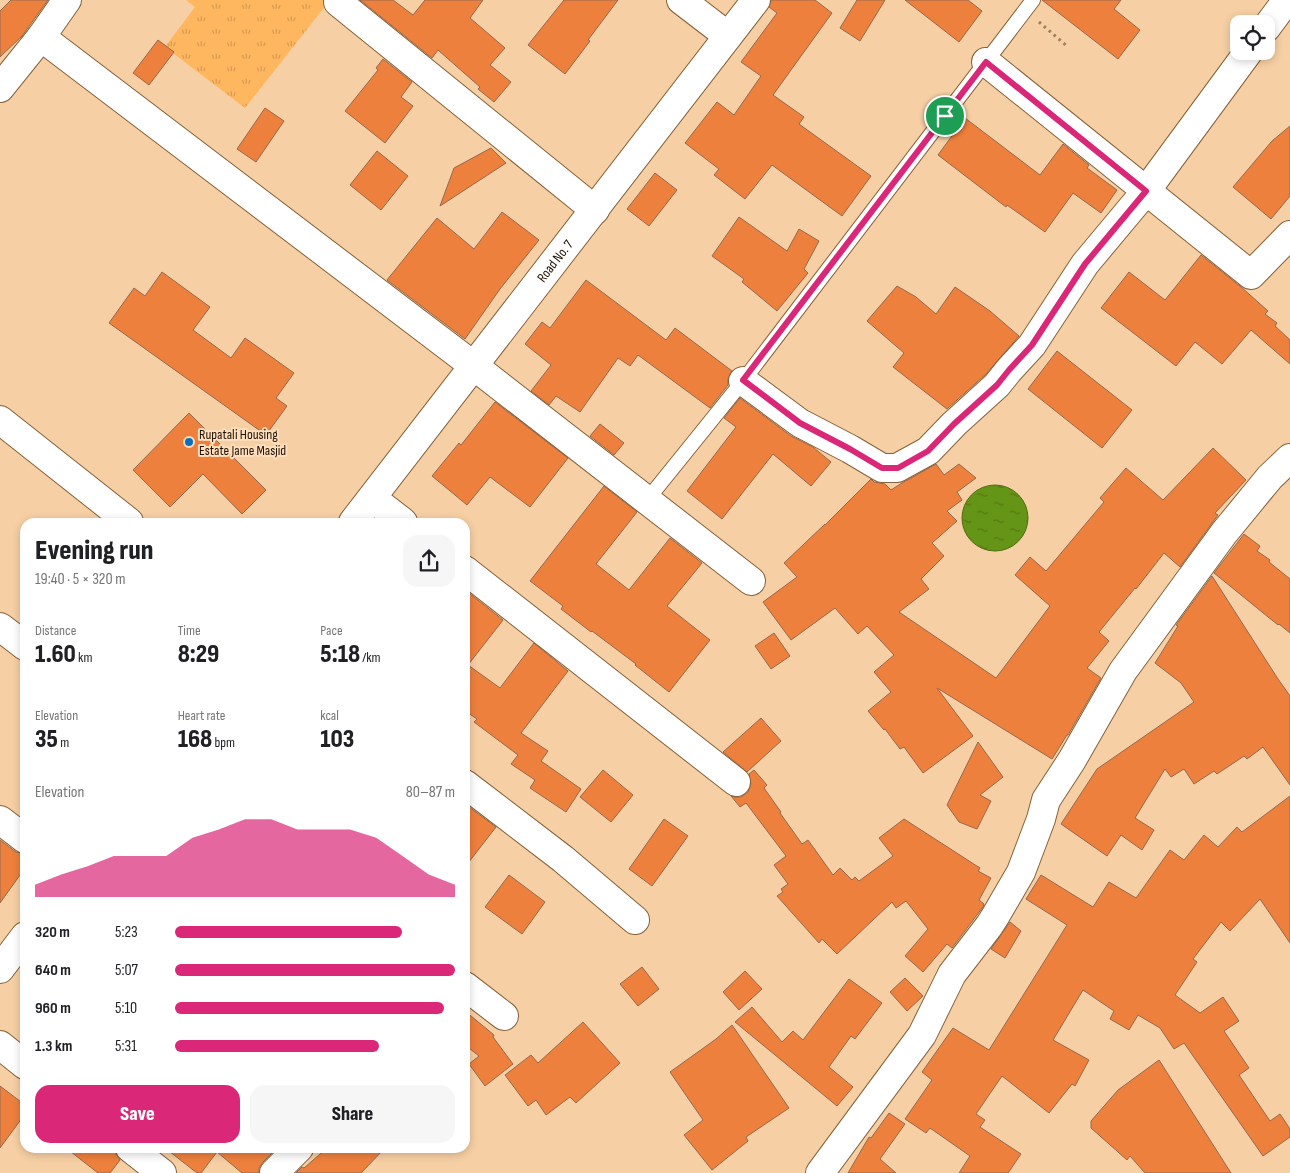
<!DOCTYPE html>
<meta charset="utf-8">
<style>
body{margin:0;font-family:"Sofia Sans Condensed",sans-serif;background:#f6f6f6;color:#202124;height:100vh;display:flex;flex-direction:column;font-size:19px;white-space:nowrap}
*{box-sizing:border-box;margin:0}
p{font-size:16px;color:#757577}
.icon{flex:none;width:28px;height:28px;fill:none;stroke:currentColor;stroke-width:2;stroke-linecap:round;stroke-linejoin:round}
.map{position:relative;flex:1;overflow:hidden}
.panel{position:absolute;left:20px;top:518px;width:450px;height:635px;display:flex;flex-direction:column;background:#fff;border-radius:15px;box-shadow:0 2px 8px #0003}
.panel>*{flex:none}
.tools{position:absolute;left:1230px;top:15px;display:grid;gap:10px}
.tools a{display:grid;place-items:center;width:45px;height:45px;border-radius:10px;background:#fff;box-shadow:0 2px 8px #0003;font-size:25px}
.pin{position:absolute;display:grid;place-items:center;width:42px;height:42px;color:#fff;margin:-21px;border:2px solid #fff;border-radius:50%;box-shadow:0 1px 5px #0007}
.round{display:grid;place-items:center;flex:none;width:52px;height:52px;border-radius:15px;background:#f6f6f6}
.head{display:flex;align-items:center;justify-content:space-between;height:85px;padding:0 15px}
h1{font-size:28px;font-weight:800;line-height:38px}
.stats{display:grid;grid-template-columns:repeat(3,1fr);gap:8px;height:85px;padding:5px 15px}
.stats div{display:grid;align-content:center}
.stats b{font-size:25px;font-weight:800}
.stats small{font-size:14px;font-weight:400}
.stats p{font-size:14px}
.chart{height:140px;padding:10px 15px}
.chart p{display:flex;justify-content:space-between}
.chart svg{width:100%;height:90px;margin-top:5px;fill:#db2777;opacity:.7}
.button{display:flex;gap:10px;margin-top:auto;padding:10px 15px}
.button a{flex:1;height:58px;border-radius:15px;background:#db2777;color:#fff;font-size:20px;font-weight:800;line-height:58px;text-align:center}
.button a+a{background:#f6f6f6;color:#202124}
ul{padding:0 15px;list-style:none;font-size:16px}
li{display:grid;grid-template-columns:80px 60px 1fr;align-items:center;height:38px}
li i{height:12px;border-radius:6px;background:#db2777}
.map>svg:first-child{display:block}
.grass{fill:url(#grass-tufts)}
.water{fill:url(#water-ripples);stroke:#506d10}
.building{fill:#ee803d;stroke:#97684e}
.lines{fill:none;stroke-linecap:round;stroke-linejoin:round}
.service-casing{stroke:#85623a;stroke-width:16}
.minor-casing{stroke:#85623a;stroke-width:30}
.path{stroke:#9c8060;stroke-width:3;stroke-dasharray:2.5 4;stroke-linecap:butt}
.service{stroke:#fff;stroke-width:14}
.minor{stroke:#fff;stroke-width:28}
.route-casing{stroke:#fff;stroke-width:10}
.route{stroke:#db2777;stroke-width:6}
.poi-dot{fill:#0b6fbb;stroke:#fedebc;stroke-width:2}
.labels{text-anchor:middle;stroke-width:4;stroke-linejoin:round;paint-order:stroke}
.street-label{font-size:14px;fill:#1e1102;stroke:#fedebc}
.poi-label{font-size:14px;fill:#1e1102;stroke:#fedebc;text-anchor:start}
</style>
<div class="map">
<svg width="1290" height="1173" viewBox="0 0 1290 1173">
<defs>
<pattern id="grass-tufts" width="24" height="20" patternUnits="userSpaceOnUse" patternTransform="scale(1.25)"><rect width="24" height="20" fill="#feb65f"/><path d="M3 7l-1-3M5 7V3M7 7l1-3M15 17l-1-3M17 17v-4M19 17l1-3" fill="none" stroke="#d99b51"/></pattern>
<pattern id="water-ripples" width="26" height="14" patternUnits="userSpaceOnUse" patternTransform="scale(1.25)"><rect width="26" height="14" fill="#659516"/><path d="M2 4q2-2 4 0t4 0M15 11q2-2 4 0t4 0" fill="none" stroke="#537812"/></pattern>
</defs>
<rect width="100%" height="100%" fill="#f7cfa4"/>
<!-- grass -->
<path class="grass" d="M 186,0 L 330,0 L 245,108 L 165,47 L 195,7 Z"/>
<!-- water -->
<path class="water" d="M962 518a33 33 0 1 1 66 0a33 33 0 1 1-66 0Z"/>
<!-- building -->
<path class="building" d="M 11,0 L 48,0 L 22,36 L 0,57 L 0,11 Z
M 360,0 L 393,0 L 413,15 L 425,0 L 483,0 L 470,18 L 505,48 L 490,65 L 511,82 L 494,102 L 478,89 L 480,87 L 438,50 L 432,58 Z
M 564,0 L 618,0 L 588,40 L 590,41 L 565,74 L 528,45 Z
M 771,0 L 815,0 L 832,13 L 773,95 L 804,117 L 799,124 L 871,176 L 842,216 L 772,165 L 745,199 L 714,175 L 719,169 L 685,143 L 717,102 L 734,115 L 761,76 L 741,62 L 777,13 L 769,7 Z
M 857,0 L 885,0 L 860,41 L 840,28 Z
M 905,0 L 968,0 L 982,11 L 959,42 Z
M 1042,0 L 1121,0 L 1114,9 L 1140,30 L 1118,59 Z
M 158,40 L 174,52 L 149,85 L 133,73 Z
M 383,59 L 412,82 L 401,97 L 413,106 L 385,143 L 345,111 L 378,70 L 376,68 Z
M 265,108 L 284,121 L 256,162 L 237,149 Z
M 965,118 L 1040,175 L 1063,144 L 1089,165 L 1087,168 L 1117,190 L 1101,213 L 1073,193 L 1045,232 L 1007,205 L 1006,207 L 938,155 Z
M 1290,126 L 1290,196 L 1271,219 L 1233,187 L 1272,141 Z
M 491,148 L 506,163 L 440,206 L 454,168 Z
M 377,151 L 408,176 L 381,210 L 350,185 Z
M 655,173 L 677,190 L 649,226 L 627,209 Z
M 502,212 L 539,240 L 500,289 L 465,339 L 387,280 L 437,218 L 474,249 Z
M 739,217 L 787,251 L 799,229 L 819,241 L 804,269 L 808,273 L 777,311 L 742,282 L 744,279 L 712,256 Z
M 1201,255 L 1240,286 L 1268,311 L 1265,314 L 1277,323 L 1275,326 L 1290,340 L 1290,364 L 1251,330 L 1222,364 L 1195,342 L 1176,366 L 1101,308 L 1129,272 L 1165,300 Z
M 162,272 L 210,307 L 193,330 L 231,358 L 245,338 L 294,373 L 276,398 L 287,406 L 266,435 L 109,323 L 134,288 L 145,296 Z
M 586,280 L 666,340 L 675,328 L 732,371 L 728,379 L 728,385 L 710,408 L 638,355 L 630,366 L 618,358 L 580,412 L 556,396 L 549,405 L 531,391 L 551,365 L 525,344 L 542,322 L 550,328 Z
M 897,286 L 916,297 L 936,314 L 955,287 L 990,311 L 1019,336 L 986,374 L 947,409 L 893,367 L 904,353 L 867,321 Z
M 1057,351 L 1132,410 L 1102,448 L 1028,389 Z
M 740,398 L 791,436 L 813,447 L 831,462 L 811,486 L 773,454 L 722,519 L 687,491 L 736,427 L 724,418 Z
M 495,402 L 568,458 L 530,507 L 490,477 L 467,505 L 432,476 L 459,443 L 461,445 Z
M 189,413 L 266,490 L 242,514 L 203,474 L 170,507 L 133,470 Z
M 600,424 L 624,443 L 614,455 L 590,436 Z
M 1213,448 L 1246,480 L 1215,513 L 1218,515 L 1180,567 L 1164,553 L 1136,589 L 1135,588 L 1099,632 L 1109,641 L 1087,668 L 1101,678 L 1068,735 L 1067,735 L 1052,759 L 937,688 L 973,736 L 923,773 L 904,747 L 900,749 L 885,729 L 884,730 L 868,711 L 891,692 L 874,672 L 894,655 L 867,626 L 858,634 L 835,608 L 791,640 L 763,602 L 797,577 L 784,563 L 825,524 L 825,525 L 871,479 L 874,482 L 885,484 L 891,490 L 902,483 L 936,464 L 944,475 L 959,464 L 976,478 L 957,492 L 962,500 L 947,511 L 957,521 L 932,543 L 944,556 L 921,579 L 929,589 L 899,612 L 996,678 L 1050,606 L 1015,575 L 1030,557 L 1046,571 L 1104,502 L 1100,498 L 1126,468 L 1163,500 Z
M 604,486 L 637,512 L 596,564 L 629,590 L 670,538 L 702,563 L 667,606 L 710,640 L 669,692 L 635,665 L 636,664 L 592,631 L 591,632 L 561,609 L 563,606 L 530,581 Z
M 1244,534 L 1260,546 L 1257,551 L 1270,560 L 1269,562 L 1290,579 L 1290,633 L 1279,624 L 1278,625 L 1214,573 Z
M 1212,576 L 1278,679 L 1290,696 L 1290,785 L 1263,747 L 1247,759 L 1244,756 L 1217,774 L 1214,771 L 1194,784 L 1184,769 L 1171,777 L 1165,769 L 1135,818 L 1154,830 L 1142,850 L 1121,835 L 1107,856 L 1061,824 L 1097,769 L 1194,702 L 1181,683 L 1155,663 L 1178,626 L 1176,625 Z
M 469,593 L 503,620 L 468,665 L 500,688 L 534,643 L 568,671 L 521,733 L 548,751 L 541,761 L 581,789 L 566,812 L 530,788 L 535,780 L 511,764 L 518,755 L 474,722 L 477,719 L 465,711 L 465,599 Z
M 774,633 L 790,656 L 771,669 L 755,646 Z
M 761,718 L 781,741 L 747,772 L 723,752 Z
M 978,742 L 1003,777 L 980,795 L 991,801 L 977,829 L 959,822 L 947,805 Z
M 603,770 L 633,795 L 611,822 L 580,797 Z
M 754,770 L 767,785 L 764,788 L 781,812 L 780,813 L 802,844 L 808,840 L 833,875 L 840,868 L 852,880 L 855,877 L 859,881 L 893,856 L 879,838 L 904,819 L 980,868 L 978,871 L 991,878 L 979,900 L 984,904 L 983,907 L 952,948 L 947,944 L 923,972 L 905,956 L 928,929 L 906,901 L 896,908 L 892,902 L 837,954 L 822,939 L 819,943 L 777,896 L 783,892 L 781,889 L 788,884 L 774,865 L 786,856 L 746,803 L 740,807 L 731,796 L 734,797 L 741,797 L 748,792 L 751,784 L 749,774 Z
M 1290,796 L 1290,943 L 1260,899 L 1230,931 L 1221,922 L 1193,959 L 1197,962 L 1175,995 L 1200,1013 L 1223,997 L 1239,1021 L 1224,1031 L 1249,1068 L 1239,1075 L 1270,1121 L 1280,1114 L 1290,1129 L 1290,1137 L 1263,1156 L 1184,1043 L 1174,1049 L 1160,1028 L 1138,1015 L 1129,1030 L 1110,1019 L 1114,1011 L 1083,990 L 1053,1040 L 1089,1060 L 1075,1086 L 1072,1084 L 1049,1113 L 1002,1076 L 976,1114 L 985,1120 L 980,1127 L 1021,1154 L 1008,1173 L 959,1173 L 970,1156 L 930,1128 L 926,1133 L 905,1119 L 932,1080 L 922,1072 L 953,1028 L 989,1050 L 1067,925 L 1026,899 L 1041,875 L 1093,907 L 1109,882 L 1136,898 L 1170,850 L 1184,860 L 1204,835 L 1218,847 L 1237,827 L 1242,832 Z
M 465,804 L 496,827 L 465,867 Z
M 664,819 L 688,836 L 652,886 L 629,869 Z
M 0,840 L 16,852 L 25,854 L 25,868 L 0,903 Z
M 509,875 L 545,902 L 522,934 L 485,907 Z
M 1010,922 L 1021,931 L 1005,958 L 991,949 Z
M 642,967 L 659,989 L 638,1006 L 620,984 Z
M 745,971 L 762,989 L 739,1010 L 723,992 Z
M 905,978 L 923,996 L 907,1011 L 890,992 Z
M 849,979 L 882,1003 L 855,1039 L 851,1036 L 829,1067 L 853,1087 L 837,1106 L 735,1022 L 752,1007 L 782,1042 L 793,1031 L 803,1040 Z
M 465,1011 L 494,1035 L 493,1037 L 513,1064 L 485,1086 L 469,1064 L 479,1056 L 465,1045 Z
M 583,1022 L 620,1063 L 576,1103 L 570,1097 L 546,1115 L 536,1100 L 528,1106 L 505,1075 L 531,1055 L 538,1063 Z
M 732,1025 L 789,1108 L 746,1137 L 748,1141 L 712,1170 L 684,1135 L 703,1120 L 670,1072 L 716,1039 Z
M 1159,1060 L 1231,1173 L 1145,1173 L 1130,1156 L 1127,1160 L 1091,1128 L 1091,1121 L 1118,1090 Z
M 0,1086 L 25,1105 L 25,1114 L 0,1148 Z
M 889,1113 L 905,1124 L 880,1159 L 896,1173 L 848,1173 L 869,1137 L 871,1138 Z
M 66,1148 L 115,1148 L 116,1154 L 120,1160 L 110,1173 L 98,1173 Z
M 165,1148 L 277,1148 L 263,1162 L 259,1168 L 259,1173 L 242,1173 L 217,1152 L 201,1173 L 197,1173 Z
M 327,1148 L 385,1148 L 361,1173 L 296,1173 L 302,1167 L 304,1168 Z"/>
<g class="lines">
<!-- service casing -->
<g class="service-casing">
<path id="service" d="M 647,500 L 743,381 L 1033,0"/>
</g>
<!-- minor casing -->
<g class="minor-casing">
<g id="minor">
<path d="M 681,0 L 728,36"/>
<path d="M 338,2 L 595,210"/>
<path d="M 1266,28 L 1287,0"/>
<path d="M 41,37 L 474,366 L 751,581"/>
<path d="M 986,62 L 1251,275 L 1290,235"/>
<path d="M 0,88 L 41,37 L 67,0"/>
<path d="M 743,381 L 800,423 L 850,449 L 882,468 L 897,468 L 928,451 L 954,424 L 997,385 L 1009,370 L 1032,345 L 1085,264 L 1146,191 L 1249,51"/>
<path d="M 0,420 L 129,522"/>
<path d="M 372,498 L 403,522"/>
<path id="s1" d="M 353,522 L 756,0"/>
<path d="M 465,570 L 736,782"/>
<path d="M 0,627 L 25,646"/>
<path d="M 465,784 L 563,859 L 635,920"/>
<path d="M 0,820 L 25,839"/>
<path d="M 0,969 L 25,936"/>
<path d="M 465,986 L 504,1016"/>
<path d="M 0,1045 L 25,1065"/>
<path d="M 130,1148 L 162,1173"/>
<path d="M 274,1173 L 299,1148"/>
<path d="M 820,1173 L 922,1035 L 952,974 L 989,926 L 996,915 L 1021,872 L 1041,819 L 1046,800 L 1072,760 L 1123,671 L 1224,533 L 1270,477 L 1290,458"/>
</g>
</g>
<!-- path -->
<path class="path" d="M 1039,22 L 1068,47"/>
<!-- service -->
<use href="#service" class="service"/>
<!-- minor -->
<use href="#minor" class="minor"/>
</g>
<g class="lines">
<!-- route casing -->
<g class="route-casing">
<path id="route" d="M 986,62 L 1146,191 L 1085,264 L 1032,345 L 1009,370 L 997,385 L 954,424 L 928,451 L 898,468 L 882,468 L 850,449 L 800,423 L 743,380 Z"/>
</g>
<!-- route -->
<use href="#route" class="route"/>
</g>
<!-- markers -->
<circle class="poi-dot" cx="189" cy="442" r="5"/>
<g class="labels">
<!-- street labels -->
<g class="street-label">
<text dy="5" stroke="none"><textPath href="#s1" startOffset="330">Road No. 7</textPath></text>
</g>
<!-- poi labels -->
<g class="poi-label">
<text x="199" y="439">Rupatali Housing<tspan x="199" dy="16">Estate Jame Masjid</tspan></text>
</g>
</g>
</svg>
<div class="tools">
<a><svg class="icon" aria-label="locate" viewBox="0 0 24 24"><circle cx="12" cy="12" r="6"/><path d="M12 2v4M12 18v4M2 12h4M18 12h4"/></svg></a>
</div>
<div class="pin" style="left:945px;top:116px;background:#1e9e55"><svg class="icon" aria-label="arrive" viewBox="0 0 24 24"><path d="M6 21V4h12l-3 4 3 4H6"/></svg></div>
<section class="panel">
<div class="head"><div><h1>Evening run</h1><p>19:40 · 5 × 320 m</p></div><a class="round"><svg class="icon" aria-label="share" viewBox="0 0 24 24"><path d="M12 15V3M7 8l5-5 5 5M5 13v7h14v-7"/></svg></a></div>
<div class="stats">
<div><p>Distance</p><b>1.60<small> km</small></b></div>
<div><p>Time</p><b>8:29</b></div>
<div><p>Pace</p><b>5:18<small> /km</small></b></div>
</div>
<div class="stats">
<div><p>Elevation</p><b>35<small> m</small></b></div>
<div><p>Heart rate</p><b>168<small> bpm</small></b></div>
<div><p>kcal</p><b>103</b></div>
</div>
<div class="chart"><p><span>Elevation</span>80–87 m</p>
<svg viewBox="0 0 160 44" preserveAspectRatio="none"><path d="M0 44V38L10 33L20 29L30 24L40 24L50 24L60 15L70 11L80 6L90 6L100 11L110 11L120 11L130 15L140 24L150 33L160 38V44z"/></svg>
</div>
<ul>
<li><b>320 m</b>5:23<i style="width:81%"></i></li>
<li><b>640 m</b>5:07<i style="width:100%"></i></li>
<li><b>960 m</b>5:10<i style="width:96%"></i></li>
<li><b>1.3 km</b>5:31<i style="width:73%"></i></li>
</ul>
<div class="button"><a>Save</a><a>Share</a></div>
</section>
</div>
